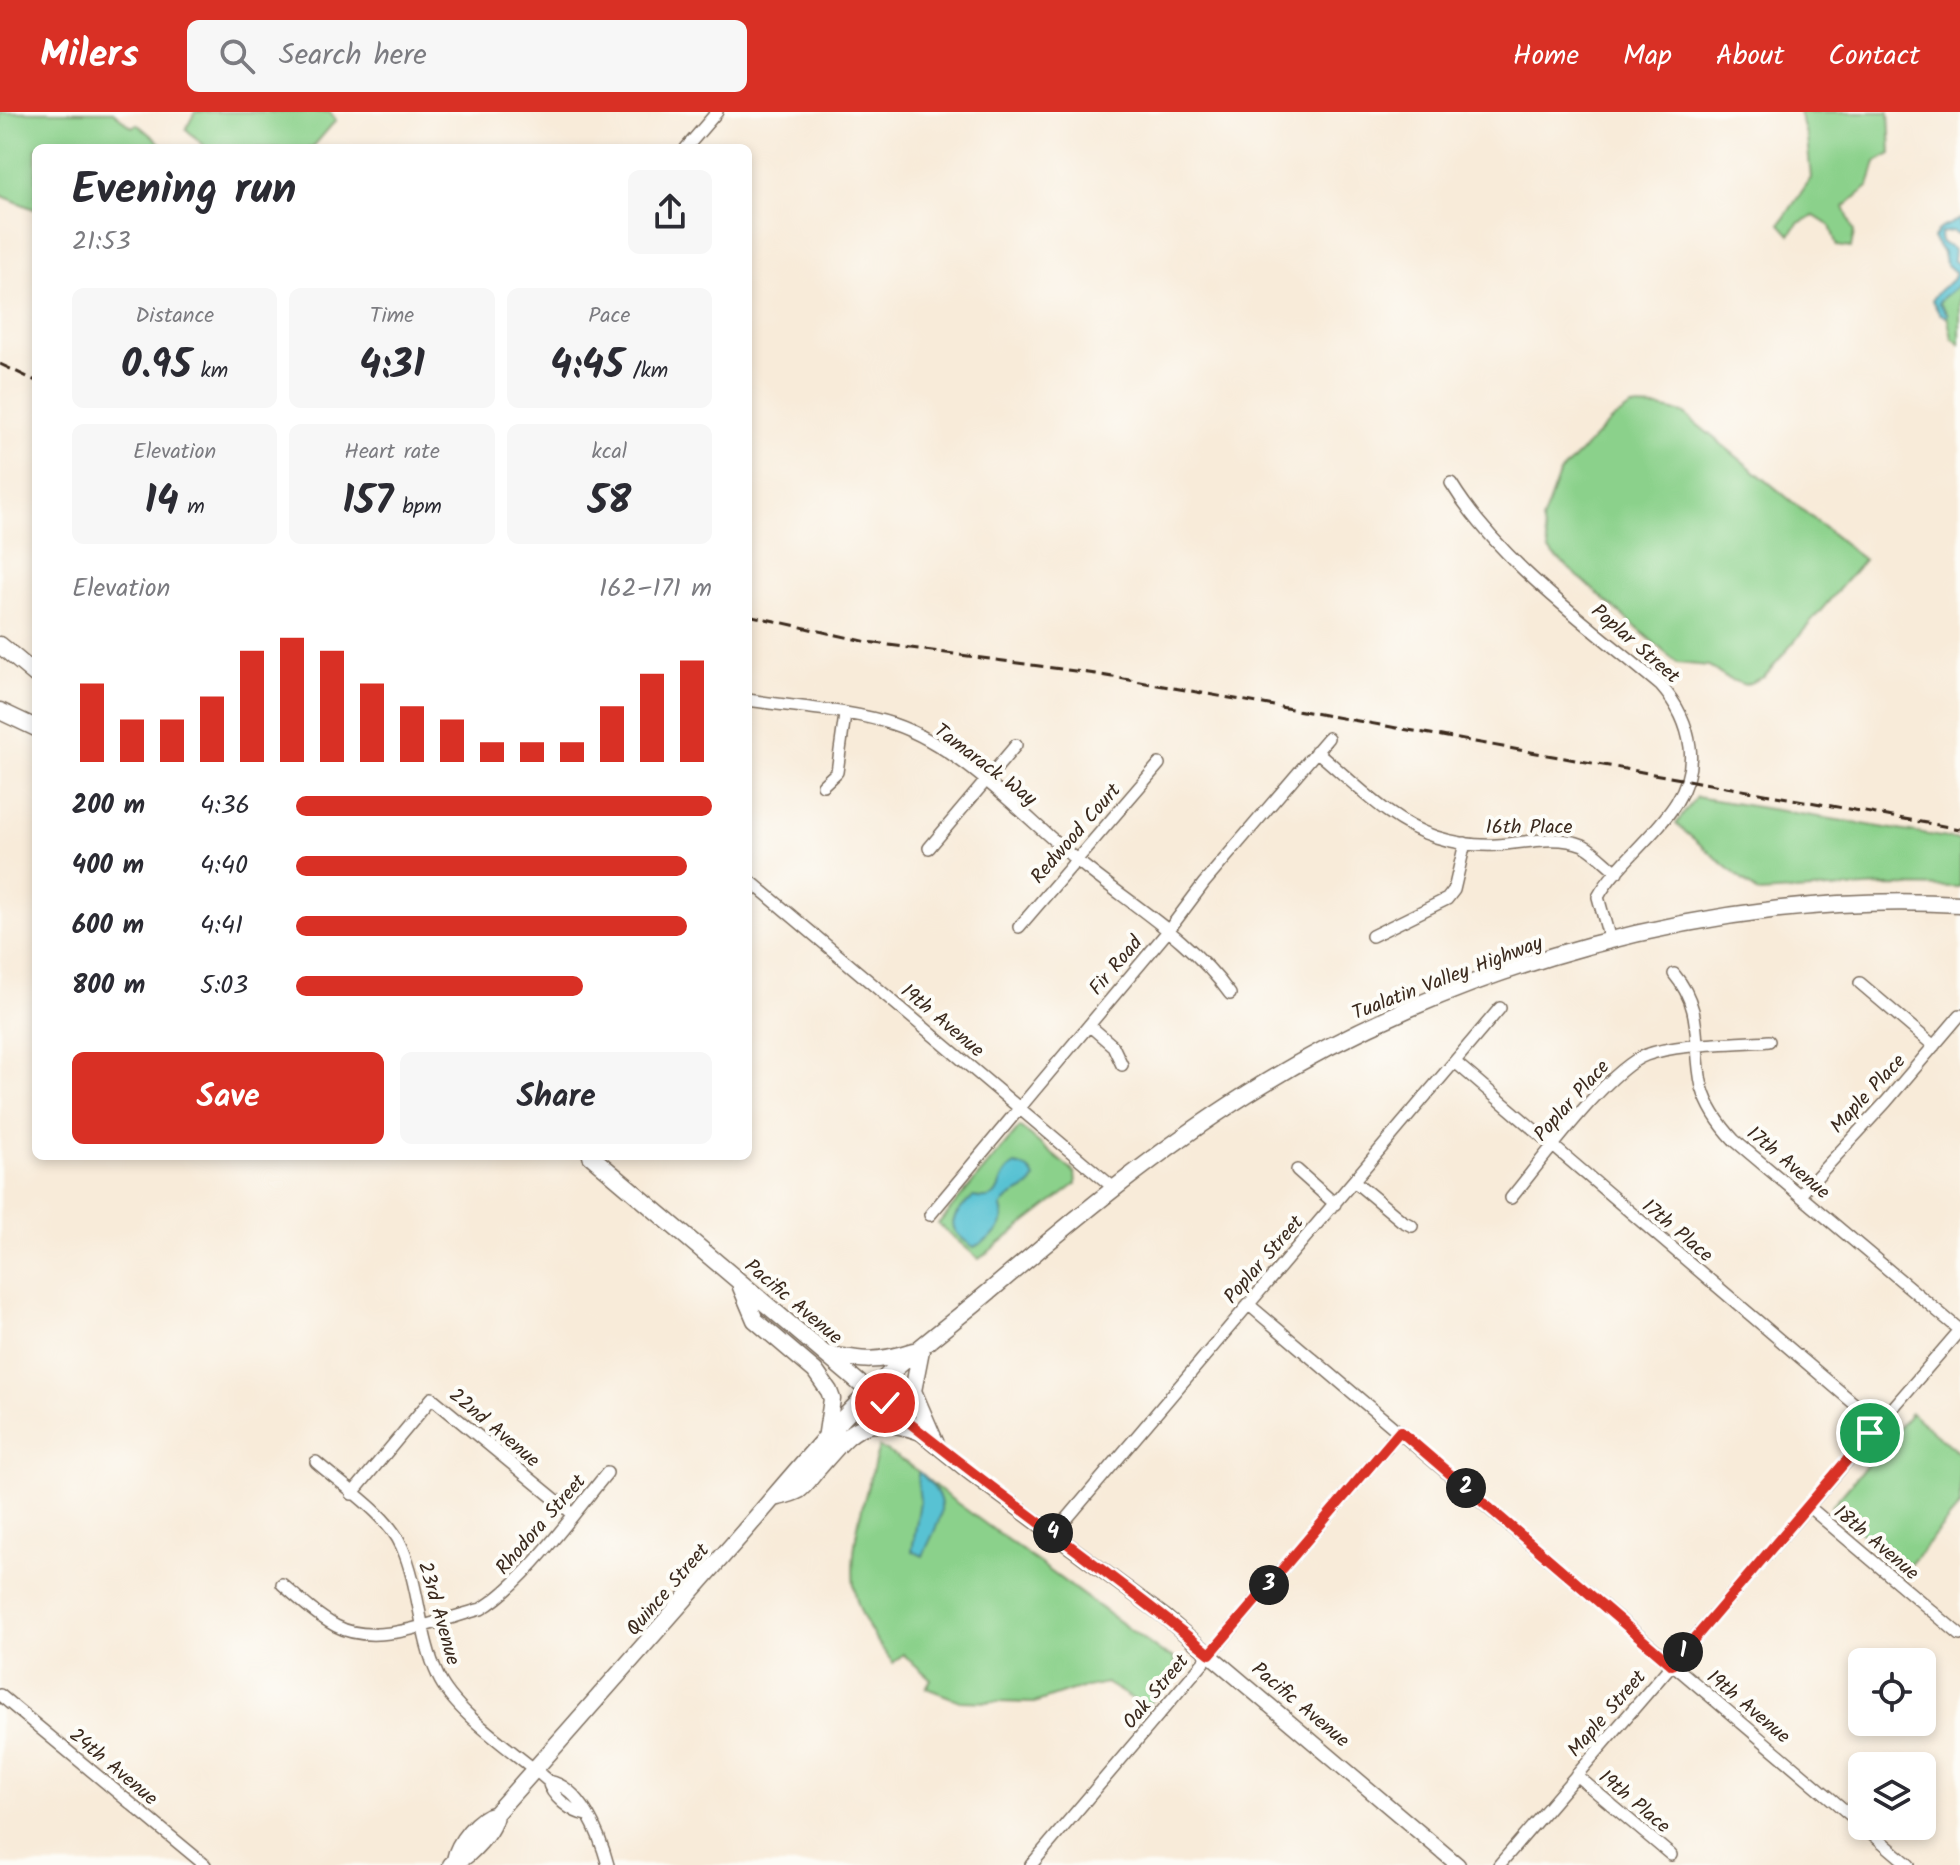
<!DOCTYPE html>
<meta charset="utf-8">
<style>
body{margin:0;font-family:Kalam,sans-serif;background:#f7f7f7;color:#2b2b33;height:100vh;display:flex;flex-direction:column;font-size:30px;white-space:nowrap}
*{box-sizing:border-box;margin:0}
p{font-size:26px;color:#7c7c81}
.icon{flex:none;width:44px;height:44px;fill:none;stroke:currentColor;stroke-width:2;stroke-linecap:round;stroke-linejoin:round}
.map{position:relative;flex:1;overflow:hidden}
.panel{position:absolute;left:32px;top:32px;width:720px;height:1016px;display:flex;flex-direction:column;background:#fff;border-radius:12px;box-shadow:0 4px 12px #0003}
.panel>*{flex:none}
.fabs{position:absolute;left:1848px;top:1536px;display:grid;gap:16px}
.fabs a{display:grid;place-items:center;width:88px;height:88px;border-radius:12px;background:#fff;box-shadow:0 4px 12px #0003;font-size:40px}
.pin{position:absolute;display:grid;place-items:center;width:68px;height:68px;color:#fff;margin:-34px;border:4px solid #fff;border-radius:50%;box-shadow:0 2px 8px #0007}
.km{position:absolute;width:40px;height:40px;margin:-20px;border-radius:50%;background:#222;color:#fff;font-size:22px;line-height:40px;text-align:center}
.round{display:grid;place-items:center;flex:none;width:84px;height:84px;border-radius:12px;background:#f7f7f7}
.summary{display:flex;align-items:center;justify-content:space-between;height:136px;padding:0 40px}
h1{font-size:44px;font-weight:700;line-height:60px}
.metrics{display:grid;grid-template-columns:repeat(3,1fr);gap:12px;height:136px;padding:8px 40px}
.metrics div{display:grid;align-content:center;border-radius:12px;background:#f7f7f7;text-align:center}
.metrics b{font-size:40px;font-weight:700}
.metrics small{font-size:22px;font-weight:400}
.metrics p{font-size:22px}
.chart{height:224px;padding:16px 40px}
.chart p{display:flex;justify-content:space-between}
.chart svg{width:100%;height:144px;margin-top:8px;stroke:#d93025;stroke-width:6}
.action{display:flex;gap:16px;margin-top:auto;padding:16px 40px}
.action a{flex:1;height:92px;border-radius:12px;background:#d93025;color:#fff;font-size:32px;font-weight:700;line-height:92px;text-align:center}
.action a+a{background:#f7f7f7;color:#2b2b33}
ul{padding:0 40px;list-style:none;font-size:26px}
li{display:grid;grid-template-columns:128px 96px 1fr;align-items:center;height:60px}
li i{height:20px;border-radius:10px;background:#d93025}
header{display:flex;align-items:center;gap:48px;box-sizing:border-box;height:112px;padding:0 40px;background:#d93025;color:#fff}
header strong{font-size:38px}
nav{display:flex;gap:44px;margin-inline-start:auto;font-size:28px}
.search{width:560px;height:72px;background:#f7f7f7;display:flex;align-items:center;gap:20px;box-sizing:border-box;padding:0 28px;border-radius:12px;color:#7c7c81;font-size:30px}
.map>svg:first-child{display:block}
.green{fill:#8bd18b;stroke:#637e54;stroke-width:2}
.water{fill:#58c2d3;stroke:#4a7678;stroke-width:2}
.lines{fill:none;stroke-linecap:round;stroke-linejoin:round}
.minor-casing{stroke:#7d6e5f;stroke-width:14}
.major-casing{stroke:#7d6e5f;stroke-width:17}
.highway-casing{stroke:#7d6e5f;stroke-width:19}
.minor{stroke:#fff;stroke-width:11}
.major{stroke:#fff;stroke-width:14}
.highway{stroke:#fff;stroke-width:16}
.rail{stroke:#3b2a1e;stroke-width:3;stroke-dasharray:12 6;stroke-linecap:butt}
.route-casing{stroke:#fff;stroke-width:16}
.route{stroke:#d93025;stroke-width:10}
.labels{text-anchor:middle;stroke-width:8;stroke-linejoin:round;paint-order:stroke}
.street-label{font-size:20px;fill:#3b2a1e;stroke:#fdfcf7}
</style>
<header>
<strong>Milers</strong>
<div class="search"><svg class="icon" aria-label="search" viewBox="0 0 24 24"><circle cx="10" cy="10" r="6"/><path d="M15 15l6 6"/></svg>Search here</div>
<nav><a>Home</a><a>Map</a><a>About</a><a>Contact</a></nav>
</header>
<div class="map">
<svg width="1960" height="1753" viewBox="0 0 1960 1753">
<rect width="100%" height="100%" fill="#fdfcf7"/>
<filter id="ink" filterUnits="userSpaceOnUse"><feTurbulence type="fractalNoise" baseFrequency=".0125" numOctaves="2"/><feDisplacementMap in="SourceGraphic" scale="16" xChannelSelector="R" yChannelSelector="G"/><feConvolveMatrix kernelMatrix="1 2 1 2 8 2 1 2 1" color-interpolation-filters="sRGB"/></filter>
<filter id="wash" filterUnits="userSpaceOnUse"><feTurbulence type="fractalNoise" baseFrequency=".006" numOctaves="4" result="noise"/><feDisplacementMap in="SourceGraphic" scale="32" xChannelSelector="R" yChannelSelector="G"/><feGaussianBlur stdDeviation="1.8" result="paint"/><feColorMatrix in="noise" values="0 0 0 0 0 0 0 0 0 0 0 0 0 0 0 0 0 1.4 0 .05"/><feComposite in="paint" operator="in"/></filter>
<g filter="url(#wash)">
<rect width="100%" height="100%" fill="#f8ebd9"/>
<!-- green -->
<path class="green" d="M 0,0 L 113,0 L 132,15 L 137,12 L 166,36 L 36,36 L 36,98 L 0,83 Z
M 195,0 L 330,0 L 336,8 L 312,36 L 207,36 L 186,17 Z
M 1799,0 L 1889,0 L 1891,42 L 1876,50 L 1869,74 L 1844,95 L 1854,120 L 1851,136 L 1837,134 L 1830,114 L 1814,104 L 1798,111 L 1790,123 L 1780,112 L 1811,66 L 1807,26 Z
M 1960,172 L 1960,232 L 1952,226 L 1946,199 L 1939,191 L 1944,183 Z
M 1631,295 L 1659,296 L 1683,301 L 1864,448 L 1764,565 L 1745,573 L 1724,565 L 1709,554 L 1677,551 L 1549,439 L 1542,409 L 1559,362 L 1611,309 Z
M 1696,685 L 1960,728 L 1960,775 L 1884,774 L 1758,781 L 1676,712 Z
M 1020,1015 L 1075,1061 L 1076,1072 L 979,1147 L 938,1112 Z
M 1911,1301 L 1960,1342 L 1960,1394 L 1908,1455 L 1901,1454 L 1831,1395 Z
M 879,1335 L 910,1353 L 946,1383 L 1162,1541 L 1173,1545 L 1179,1557 L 1146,1595 L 1106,1571 L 1072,1578 L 1034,1591 L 960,1589 L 926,1576 L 931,1567 L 903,1542 L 893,1551 C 876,1529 857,1502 854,1474 C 849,1429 867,1378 879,1335 Z"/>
<!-- water -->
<path class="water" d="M 1960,107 L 1960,123 L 1952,119 L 1941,121 L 1940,125 L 1941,130 L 1954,138 L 1953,148 L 1960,153 L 1960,172 L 1940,188 L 1939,191 L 1948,202 L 1946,205 L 1939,201 L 1932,188 C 1937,176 1953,172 1956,161 L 1945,151 L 1943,141 L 1933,126 L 1939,117 Z
M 1015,1053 C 1024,1055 1032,1057 1035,1067 C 1028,1082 1009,1079 1001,1095 C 1008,1117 992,1126 974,1135 C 943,1116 950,1106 973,1085 C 1009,1092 991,1067 1015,1053 Z
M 919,1360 C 956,1392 939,1406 923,1444 L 912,1439 L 920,1389 L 917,1365 Z"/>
</g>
<g filter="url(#ink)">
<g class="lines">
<!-- minor casing -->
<g class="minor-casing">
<path id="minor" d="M 686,36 L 717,0
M 1451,371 C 1499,450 1590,514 1661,574 C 1677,592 1687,611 1690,635 C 1698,699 1625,736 1598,785 L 1610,828
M 748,588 C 793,595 850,598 893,612 C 962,635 1023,704 1079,750 C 1130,792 1191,827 1230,882
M 1316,639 C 1354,670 1389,710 1436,725 C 1455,731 1478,734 1497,733 C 1524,731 1557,722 1583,733 C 1595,739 1606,751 1617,760
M 823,673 L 837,660 L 845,603
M 929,736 L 1016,633
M 748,767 L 1115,1077
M 1019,815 L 1159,652
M 1372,824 L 1447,787 L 1454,778 L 1465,731
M 1674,862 C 1705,899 1692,932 1702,975 C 1708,996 1719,1012 1734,1028 L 1960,1218
M 1860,871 L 1934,934
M 1089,913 L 1113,934 L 1122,953
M 1455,950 L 1878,1312
M 1297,1058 L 1335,1092
M 1354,1069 L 1402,1109 L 1412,1114
M 1800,1083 L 1886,990 L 1960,903
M 1511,1086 C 1540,1051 1608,957 1646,943 C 1678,931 1734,932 1769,929
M 930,1103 L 1168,819 L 1204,771 L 1328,626
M 1248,1192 L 1862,1713
M 316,1350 C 342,1373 389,1403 402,1435 C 420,1476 419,1524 438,1564 C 455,1602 517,1641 548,1669 C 582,1675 600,1724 608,1753
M 352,1382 L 432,1286 L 573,1402
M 1808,1394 L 1960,1523
M 1054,1422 L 1500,896
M 282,1472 C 299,1487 316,1503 336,1514 C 377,1536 439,1508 481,1497 C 524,1472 574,1401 607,1361
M 0,1583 L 205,1753
M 1576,1663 L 1671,1743
M 548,1669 C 551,1684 572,1701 587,1703
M 1863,1714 L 1909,1753
M 1031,1753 L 1400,1319
M 1499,1753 L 1960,1218"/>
</g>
<!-- major casing -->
<g class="major-casing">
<path id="major" d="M 871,1281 L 970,1361 L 1164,1504 L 1458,1753"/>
</g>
<!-- highway casing -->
<g class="highway-casing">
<path id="highway" d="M 0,533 L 36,563
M 0,599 L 36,616
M 591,1044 L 871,1281
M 741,1175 L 755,1208 L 815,1259 L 829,1279 L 832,1287 L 826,1327
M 921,1238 L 913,1279 L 936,1332
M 826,1242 C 864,1249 876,1251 913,1239
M 774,1386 C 782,1384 792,1382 799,1378 C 805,1374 811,1365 816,1359 C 851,1319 861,1300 918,1319
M 455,1748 C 458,1731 479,1705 495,1702
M 451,1753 C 457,1747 463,1747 468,1742 C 479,1732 494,1717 495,1702 C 575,1612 654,1522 734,1431 C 773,1387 811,1339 853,1296 C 896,1252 950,1213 997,1173 C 1077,1105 1158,1038 1247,982 C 1448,854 1722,777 1960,792"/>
</g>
<!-- minor -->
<use href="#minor" class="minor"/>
<!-- major -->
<use href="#major" class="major"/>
<!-- highway -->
<use href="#highway" class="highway"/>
<!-- rail -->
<path class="rail" d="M 0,252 L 36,269
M 748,503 L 868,530 L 1096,562 L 1960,717"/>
</g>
</g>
<g class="lines" filter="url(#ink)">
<!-- route casing -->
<g class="route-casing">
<path id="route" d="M 885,1291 C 990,1378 1104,1455 1210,1542 L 1400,1319 L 1672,1553 L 1870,1321"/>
</g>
<!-- route -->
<use href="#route" class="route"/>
</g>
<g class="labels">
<!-- street labels -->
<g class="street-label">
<text transform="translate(1636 531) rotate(41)" y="7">Poplar Street</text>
<text transform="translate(986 652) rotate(37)" y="7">Tamarack Way</text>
<text x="1529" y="721">16th Place</text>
<text transform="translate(1075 721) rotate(-49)" y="7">Redwood Court</text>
<text transform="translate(1115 853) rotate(-50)" y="7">Fir Road</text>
<text transform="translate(1447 865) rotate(-21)" y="7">Tualatin Valley Highway</text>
<text transform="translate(943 908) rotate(40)" y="7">19th Avenue</text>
<text transform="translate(1867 981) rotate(-47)" y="7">Maple Place</text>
<text transform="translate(1571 988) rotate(-48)" y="7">Poplar Place</text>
<text transform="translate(1789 1050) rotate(40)" y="7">17th Avenue</text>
<text transform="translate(1678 1118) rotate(40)" y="7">17th Place</text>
<text transform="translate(1263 1147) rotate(-49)" y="7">Poplar Street</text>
<text transform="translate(794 1189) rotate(40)" y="7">Pacific Avenue</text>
<text transform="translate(495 1315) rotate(40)" y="7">22nd Avenue</text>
<text transform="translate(540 1412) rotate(-49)" y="7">Rhodora Street</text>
<text transform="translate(1877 1430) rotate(40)" y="7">18th Avenue</text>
<text transform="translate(667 1477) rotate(-49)" y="7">Quince Street</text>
<text transform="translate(440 1501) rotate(74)" y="7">23rd Avenue</text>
<text transform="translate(1155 1579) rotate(-50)" y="7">Oak Street</text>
<text transform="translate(1301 1592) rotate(40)" y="7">Pacific Avenue</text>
<text transform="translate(1749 1594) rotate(40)" y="7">19th Avenue</text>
<text transform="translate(1606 1601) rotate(-49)" y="7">Maple Street</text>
<text transform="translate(114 1654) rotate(40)" y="7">24th Avenue</text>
<text transform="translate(1635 1689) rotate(40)" y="7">19th Place</text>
</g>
</g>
</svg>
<div class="fabs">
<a><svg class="icon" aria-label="locate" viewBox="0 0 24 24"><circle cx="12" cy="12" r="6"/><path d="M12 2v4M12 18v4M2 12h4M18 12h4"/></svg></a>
<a><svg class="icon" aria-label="layers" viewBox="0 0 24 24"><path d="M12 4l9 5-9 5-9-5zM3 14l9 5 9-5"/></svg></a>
</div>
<div class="pin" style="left:1870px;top:1321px;background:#1e9e55"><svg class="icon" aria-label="arrive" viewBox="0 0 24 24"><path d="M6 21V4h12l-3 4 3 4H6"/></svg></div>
<div class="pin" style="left:885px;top:1291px;background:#d93025"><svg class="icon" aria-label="check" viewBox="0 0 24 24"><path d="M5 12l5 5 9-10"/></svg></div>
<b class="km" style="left:1683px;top:1540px">1</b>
<b class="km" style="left:1466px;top:1376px">2</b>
<b class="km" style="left:1269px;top:1473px">3</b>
<b class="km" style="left:1053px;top:1421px">4</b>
<section class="panel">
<div class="summary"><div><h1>Evening run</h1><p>21:53</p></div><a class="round"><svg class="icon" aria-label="share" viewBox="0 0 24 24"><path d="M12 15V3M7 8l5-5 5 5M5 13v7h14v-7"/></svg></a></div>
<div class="metrics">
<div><p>Distance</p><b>0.95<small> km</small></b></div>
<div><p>Time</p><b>4:31</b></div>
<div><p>Pace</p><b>4:45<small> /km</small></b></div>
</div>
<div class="metrics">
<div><p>Elevation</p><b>14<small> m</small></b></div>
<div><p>Heart rate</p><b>157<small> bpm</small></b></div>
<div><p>kcal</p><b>58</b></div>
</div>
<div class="chart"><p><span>Elevation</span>162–171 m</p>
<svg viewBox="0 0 160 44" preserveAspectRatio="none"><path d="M5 44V20M15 44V31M25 44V31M35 44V24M45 44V10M55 44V6M65 44V10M75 44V20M85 44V27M95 44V31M105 44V38M115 44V38M125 44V38M135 44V27M145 44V17M155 44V13"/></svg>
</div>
<ul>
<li><b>200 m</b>4:36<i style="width:100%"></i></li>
<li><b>400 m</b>4:40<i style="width:94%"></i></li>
<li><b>600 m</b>4:41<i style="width:94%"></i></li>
<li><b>800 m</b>5:03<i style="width:69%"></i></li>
</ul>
<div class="action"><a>Save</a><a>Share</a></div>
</section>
</div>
